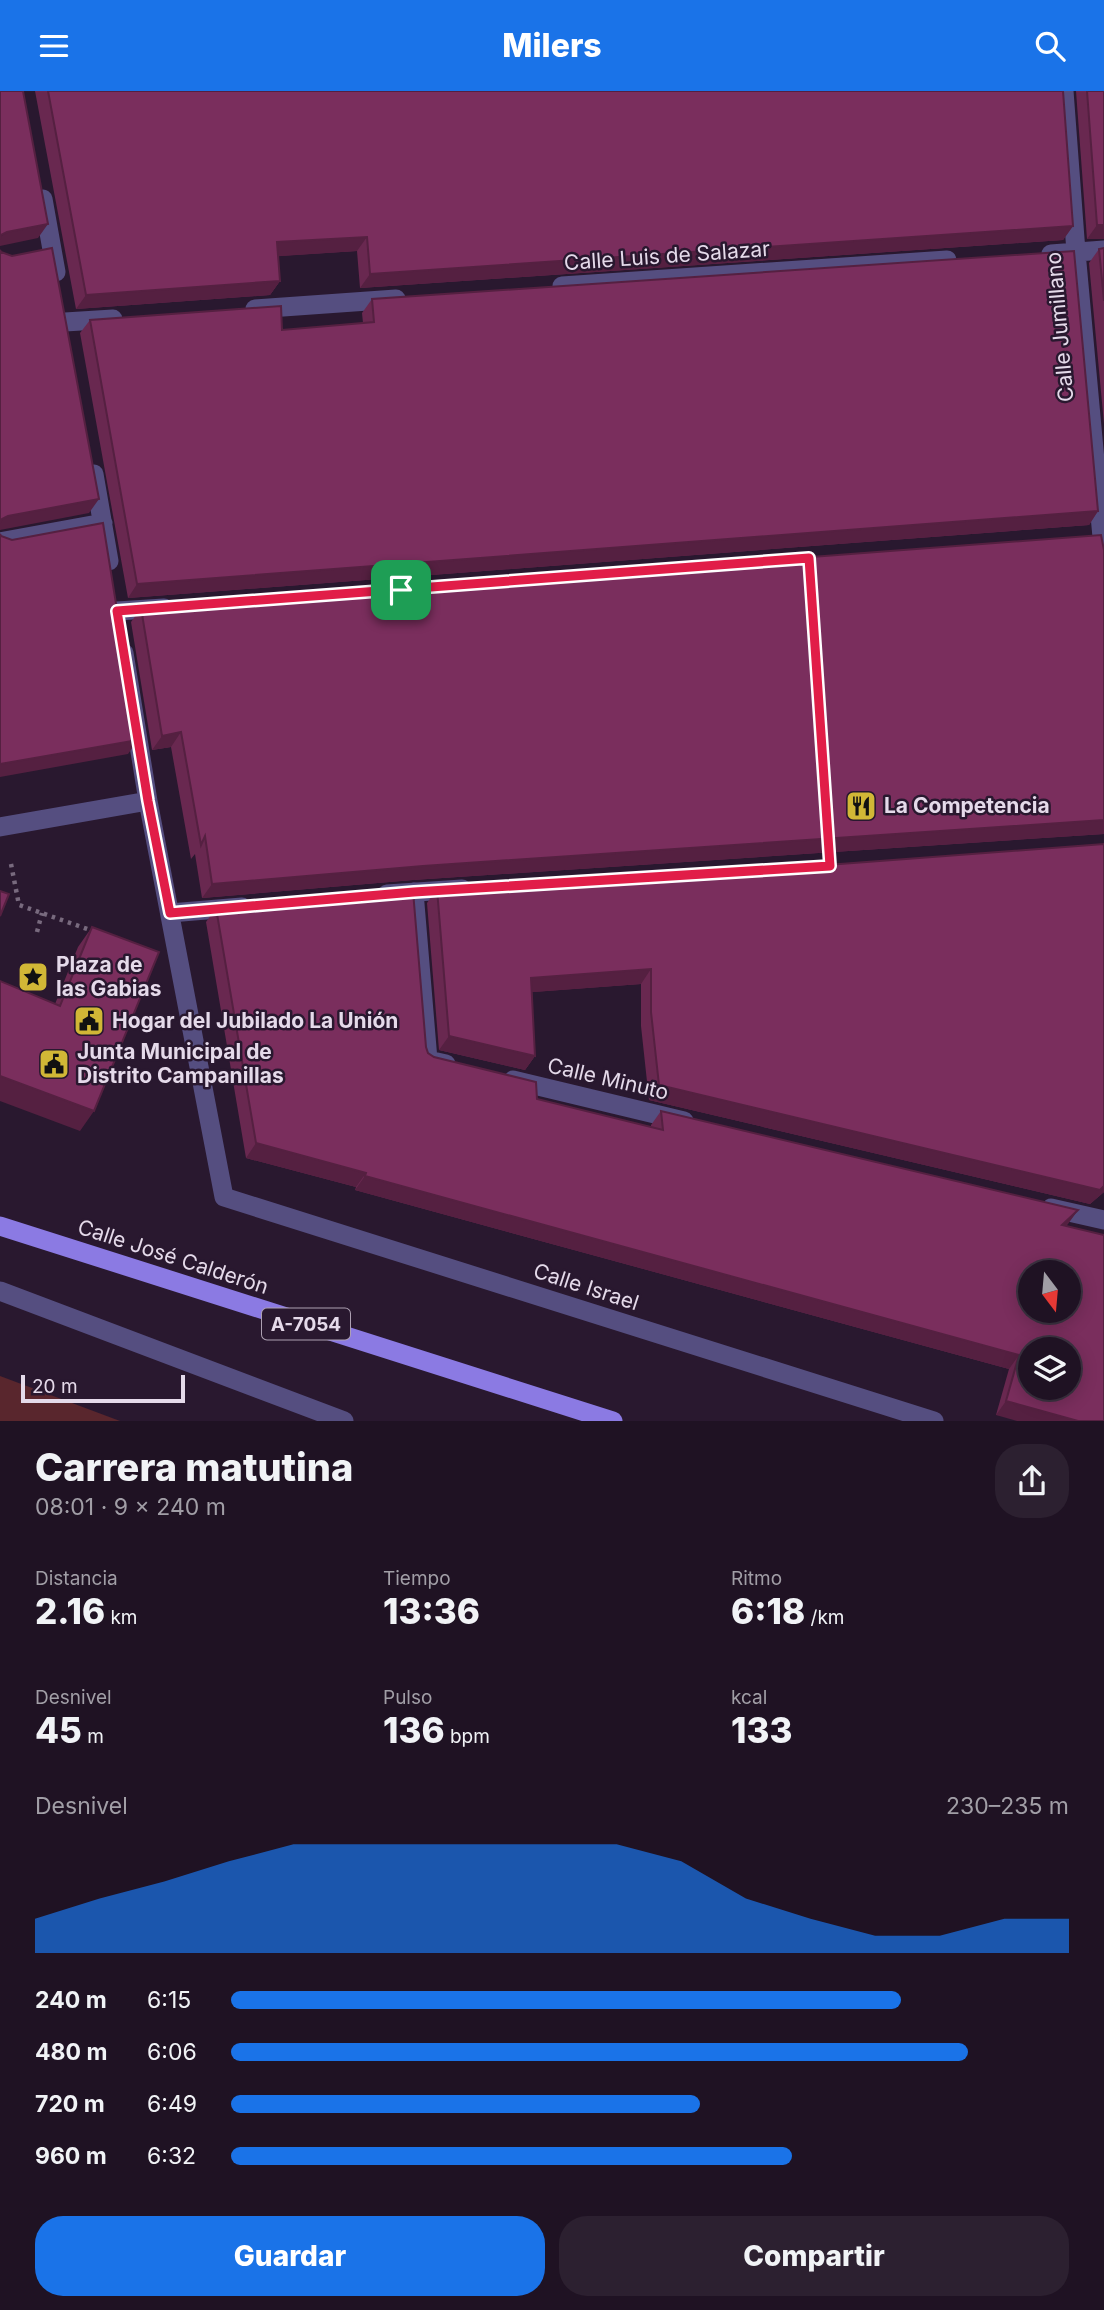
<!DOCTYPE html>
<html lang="es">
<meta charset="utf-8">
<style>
body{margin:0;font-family:Inter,sans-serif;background:#2c2030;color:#f1f3f6;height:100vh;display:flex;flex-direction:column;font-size:26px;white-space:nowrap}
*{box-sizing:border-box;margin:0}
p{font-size:23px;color:#a19ea6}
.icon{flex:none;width:38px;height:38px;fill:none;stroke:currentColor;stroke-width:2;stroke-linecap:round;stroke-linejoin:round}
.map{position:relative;height:1330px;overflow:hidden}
.details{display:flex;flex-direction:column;background:#1f1223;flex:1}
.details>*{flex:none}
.needle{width:46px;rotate:164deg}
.fabs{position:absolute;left:1018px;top:1169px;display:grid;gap:14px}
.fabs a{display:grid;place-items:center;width:63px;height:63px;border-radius:50%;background:#1f1223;box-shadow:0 4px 18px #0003,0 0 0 2px #3c3241;font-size:35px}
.scale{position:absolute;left:21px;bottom:18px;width:164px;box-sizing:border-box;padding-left:7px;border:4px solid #e5daea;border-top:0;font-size:19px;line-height:24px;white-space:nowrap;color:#e5daea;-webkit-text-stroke:5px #29182f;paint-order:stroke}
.pin{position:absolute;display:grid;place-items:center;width:60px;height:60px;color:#fff;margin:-30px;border-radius:14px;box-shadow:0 4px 10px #0006}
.round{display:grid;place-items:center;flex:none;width:74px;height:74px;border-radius:28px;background:#2c2030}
.summary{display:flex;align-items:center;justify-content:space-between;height:119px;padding:0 35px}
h1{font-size:38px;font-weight:800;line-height:52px}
.metrics{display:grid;grid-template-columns:repeat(3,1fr);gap:10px;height:119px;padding:7px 35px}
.metrics div{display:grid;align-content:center}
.metrics b{font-size:35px;font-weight:800}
.metrics small{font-size:19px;font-weight:400}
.metrics p{font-size:19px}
.chart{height:196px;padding:14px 35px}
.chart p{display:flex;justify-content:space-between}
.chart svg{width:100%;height:126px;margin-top:7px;fill:#1a73e8;opacity:.7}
.primary-button{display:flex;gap:14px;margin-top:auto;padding:14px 35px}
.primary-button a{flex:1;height:80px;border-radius:28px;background:#1a73e8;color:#fff;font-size:28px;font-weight:800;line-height:80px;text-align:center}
.primary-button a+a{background:#2c2030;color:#f1f3f6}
ul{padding:0 35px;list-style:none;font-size:23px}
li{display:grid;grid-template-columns:112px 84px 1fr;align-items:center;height:52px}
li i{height:18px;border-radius:9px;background:#1a73e8}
header{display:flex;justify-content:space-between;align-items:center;height:91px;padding:0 35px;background:#1a73e8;color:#fff;font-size:32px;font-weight:800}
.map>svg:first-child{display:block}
.green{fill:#59262d}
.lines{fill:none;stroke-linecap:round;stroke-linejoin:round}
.path{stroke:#786a7e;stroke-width:4.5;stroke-dasharray:3.5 5;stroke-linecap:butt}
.service{stroke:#554e80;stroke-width:19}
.minor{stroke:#554e80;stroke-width:19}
.primary{stroke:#8b7ae3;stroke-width:19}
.wall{fill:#692850}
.shaded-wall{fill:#552041}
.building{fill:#7a2e5d;stroke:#552041;stroke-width:2;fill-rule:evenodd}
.route-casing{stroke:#fff;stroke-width:14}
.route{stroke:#e11d48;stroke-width:9}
.labels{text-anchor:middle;stroke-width:5;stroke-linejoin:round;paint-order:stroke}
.shield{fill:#29182f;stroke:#ada0b2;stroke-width:2}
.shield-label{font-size:19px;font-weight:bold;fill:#e5daea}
.street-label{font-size:21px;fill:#e5daea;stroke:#29182f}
.poi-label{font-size:21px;font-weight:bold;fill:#e5daea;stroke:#29182f;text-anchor:start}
</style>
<header><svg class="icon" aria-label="menu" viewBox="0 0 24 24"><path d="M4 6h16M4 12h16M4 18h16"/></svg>Milers<svg class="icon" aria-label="search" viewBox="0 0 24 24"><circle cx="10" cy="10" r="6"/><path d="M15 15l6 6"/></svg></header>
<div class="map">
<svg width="1104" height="1330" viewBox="0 0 1104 1330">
<rect width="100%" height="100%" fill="#29182f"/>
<!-- green -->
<path class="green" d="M 0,1285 L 120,1330 L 0,1330 Z"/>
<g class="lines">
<!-- path -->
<path class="path" d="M 400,482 L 401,499
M 828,755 L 829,775
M 11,773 L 19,814 L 93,840
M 37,841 L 42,822"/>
<!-- service -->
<path class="service" d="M 414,801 L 428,969 L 446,973
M 513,989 L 684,1030
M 1051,1117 L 1104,1129"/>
<!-- minor -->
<path class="minor" d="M 1064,0 L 1076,161 L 1104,468
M 43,108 L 56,181
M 1051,163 L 1104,159
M 562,195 L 947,169
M 255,218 L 396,208
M 65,231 L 113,228
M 94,383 L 109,470
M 0,451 L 103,432
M 117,520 L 164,517
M 124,562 L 148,710 L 224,1106 L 934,1330
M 0,736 L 148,710
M 387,803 L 462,798
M 170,822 L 242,816
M 0,1200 L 344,1330"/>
<!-- primary -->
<path class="primary" d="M 0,1135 L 613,1330"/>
</g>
<!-- wall -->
<path class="wall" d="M 35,0 L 1063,0 L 1073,135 L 1063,149 L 360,197 L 357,160 L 278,165 L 280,190 L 270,204 L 76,218 Z
M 1076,0 L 1104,0 L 1104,148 L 1087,148 Z
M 1104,157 L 1104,333 L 1089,172 L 1099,158 Z
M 372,208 L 1098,420 L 1089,434 L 128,507 L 80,242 L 90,229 L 282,239 L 363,232 L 362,222 Z
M 1104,459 L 1104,743 L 413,789 L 202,807 L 195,763 L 191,768 L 171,656 L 152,659 L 131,531 L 141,517 Z
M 1104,753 L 1104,1101 L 1090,1113 L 649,1009 L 641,935 L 641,893 L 532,901 L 535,965 L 525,979 L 439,959 L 427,812 L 437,798 L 840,773 Z
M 216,817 L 426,956 L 428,962 L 434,966 L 537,1008 L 651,1036 L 651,1034 L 661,1020 L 1078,1119 L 1066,1135 L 1104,1330 L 996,1324 L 1009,1278 L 355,1099 L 356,1096 L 246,1067 L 206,831 Z
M 92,836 L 80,1040 L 55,913 L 78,856 Z"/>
<!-- shaded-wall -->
<path class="shaded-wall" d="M 48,133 L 38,147 L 0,155 L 0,146 L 7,141 Z
M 1097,134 L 1104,134 L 1104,148 L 1087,148 Z
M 1073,135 L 1063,149 L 360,197 L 370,183 Z
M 367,146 L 357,160 L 267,166 L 277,151 Z
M 280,190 L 270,204 L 76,218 L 86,204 Z
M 99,408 L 89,422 L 0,439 L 0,430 L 2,428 L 8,425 Z
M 1098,420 L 1089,434 L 128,507 L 137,493 Z
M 181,641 L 171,656 L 152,659 L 162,645 Z
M 138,649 L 128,663 L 0,686 L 0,673 Z
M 1104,729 L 1104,743 L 413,789 L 202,807 L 212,793 L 423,775 Z
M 651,878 L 641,893 L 521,902 L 531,887 Z
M 449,945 L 535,965 L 525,979 L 439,959 Z
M 0,985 L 94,1020 L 80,1040 L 0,1010 Z
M 659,994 L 1104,1095 L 1104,1101 L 1090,1113 L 649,1009 Z
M 256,1052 L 366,1082 L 356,1096 L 246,1067 Z
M 365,1085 L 1019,1264 L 1009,1278 L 355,1099 Z
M 1078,1119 L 1068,1133 L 1052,1148 L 1062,1134 Z
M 1006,1310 L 1078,1330 L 1017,1330 L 996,1324 Z"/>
<!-- building -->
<path class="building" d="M 0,0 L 23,0 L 48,133 L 7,141 L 1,144 L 0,148 Z
M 48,0 L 1063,0 L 1073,135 L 370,183 L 367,146 L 277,151 L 280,190 L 86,204 Z
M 1087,0 L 1104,0 L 1104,134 L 1097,134 Z
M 52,157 L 99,408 L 8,425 L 2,428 L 0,432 L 0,159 L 1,161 L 12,165 Z
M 1104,157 L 1104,210 L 1099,158 Z
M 1074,160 L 1098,420 L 137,493 L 90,229 L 281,215 L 282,239 L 374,231 L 372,208 Z
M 103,432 L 138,649 L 0,673 L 0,443 L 1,445 L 12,449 Z
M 1101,444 L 1104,459 L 1104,729 L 423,775 L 212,793 L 205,745 L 201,754 L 181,641 L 162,645 L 141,517 Z
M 1104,753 L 1104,1095 L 1100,1099 L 659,994 L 651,921 L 651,878 L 531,887 L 535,965 L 449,945 L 437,798 L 840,773 Z
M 0,800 L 9,803 L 0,825 Z
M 413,800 L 426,956 L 428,962 L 434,966 L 536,991 L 537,1008 L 663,1039 L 661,1020 L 1078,1119 L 1062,1134 L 1104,1144 L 1104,1330 L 1078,1330 L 1006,1310 L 1019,1264 L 365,1085 L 366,1082 L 256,1052 L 216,817 ZM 1031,1181 L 1069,1181 L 1069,1220 L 1031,1220 ZM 1031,1258 L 1069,1258 L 1069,1297 L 1031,1297 Z
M 92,836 L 159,861 L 94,1020 L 0,985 L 0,890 L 60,915 Z"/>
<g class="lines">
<!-- route casing -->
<g class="route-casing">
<path id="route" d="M 809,467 L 830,775 L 414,801 L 170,822 L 148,710 L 117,520 Z"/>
</g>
<!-- route -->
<use href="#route" class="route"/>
</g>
<!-- icons -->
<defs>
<g id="restaurant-square" transform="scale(1.575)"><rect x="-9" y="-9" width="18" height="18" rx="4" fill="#d1b736" stroke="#29182f"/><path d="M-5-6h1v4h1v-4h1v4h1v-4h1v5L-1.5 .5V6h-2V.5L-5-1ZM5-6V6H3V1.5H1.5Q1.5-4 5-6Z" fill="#111"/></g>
<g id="sight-square" transform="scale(1.575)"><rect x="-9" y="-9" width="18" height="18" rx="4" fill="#d1b736" stroke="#29182f"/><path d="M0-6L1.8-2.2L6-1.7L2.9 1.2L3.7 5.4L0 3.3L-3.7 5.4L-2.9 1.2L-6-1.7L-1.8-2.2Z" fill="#111"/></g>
<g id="civic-square" transform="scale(1.575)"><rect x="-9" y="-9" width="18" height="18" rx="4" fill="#d1b736" stroke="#29182f"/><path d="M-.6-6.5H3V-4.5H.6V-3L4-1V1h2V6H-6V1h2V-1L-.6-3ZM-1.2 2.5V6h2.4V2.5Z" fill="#111"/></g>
</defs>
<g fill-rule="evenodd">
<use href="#restaurant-square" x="861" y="715"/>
<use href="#sight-square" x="33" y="886"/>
<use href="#civic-square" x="89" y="930"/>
<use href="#civic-square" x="54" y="973"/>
</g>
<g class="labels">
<!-- shield labels -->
<rect class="shield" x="262" y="1217.5" width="88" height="31" rx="5"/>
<g class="shield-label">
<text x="306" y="1240">A-7054</text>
</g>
<!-- street labels -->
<g class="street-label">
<text transform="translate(667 165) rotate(-4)" y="7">Calle Luis de Salazar</text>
<text transform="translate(1060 236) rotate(-95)" y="7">Calle Jumillano</text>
<text transform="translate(608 988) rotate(13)" y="7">Calle Minuto</text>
<text transform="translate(173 1166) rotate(18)" y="7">Calle José Calderón</text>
<text transform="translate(586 1196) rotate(18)" y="7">Calle Israel</text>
</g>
<!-- poi labels -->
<g class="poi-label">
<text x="884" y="722">La Competencia</text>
<text x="56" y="881">Plaza de<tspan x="56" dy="24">las Gabias</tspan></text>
<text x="112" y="937">Hogar del Jubilado La Unión</text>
<text x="77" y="968">Junta Municipal de<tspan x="77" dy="24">Distrito Campanillas</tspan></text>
</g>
</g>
</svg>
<div class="fabs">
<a><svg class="needle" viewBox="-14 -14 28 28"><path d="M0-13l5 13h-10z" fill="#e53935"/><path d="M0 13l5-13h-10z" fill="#a19ea6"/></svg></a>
<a><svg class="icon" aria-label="layers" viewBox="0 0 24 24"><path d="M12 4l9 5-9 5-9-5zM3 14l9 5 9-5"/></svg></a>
</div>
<div class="scale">20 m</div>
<div class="pin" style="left:401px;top:499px;background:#1e9e55"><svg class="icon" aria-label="arrive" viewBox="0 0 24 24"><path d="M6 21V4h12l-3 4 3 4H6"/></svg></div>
</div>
<section class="details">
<div class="summary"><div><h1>Carrera matutina</h1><p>08:01 · 9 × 240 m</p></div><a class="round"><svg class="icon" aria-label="share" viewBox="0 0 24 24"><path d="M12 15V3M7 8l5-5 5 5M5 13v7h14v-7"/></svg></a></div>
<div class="metrics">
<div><p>Distancia</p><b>2.16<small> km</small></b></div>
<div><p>Tiempo</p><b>13:36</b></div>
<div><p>Ritmo</p><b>6:18<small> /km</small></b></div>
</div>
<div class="metrics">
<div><p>Desnivel</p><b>45<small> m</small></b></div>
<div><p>Pulso</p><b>136<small> bpm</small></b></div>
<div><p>kcal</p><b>133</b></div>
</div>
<div class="chart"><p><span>Desnivel</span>230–235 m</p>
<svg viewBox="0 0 160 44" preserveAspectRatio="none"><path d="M0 44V32L10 25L20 19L30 12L40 6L50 6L60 6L70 6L80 6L90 6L100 12L110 25L120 32L130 38L140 38L150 32L160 32V44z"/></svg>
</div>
<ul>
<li><b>240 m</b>6:15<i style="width:80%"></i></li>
<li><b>480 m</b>6:06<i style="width:88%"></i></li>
<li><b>720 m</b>6:49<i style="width:56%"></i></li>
<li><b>960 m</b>6:32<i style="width:67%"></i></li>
</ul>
<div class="primary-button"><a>Guardar</a><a>Compartir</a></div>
</section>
